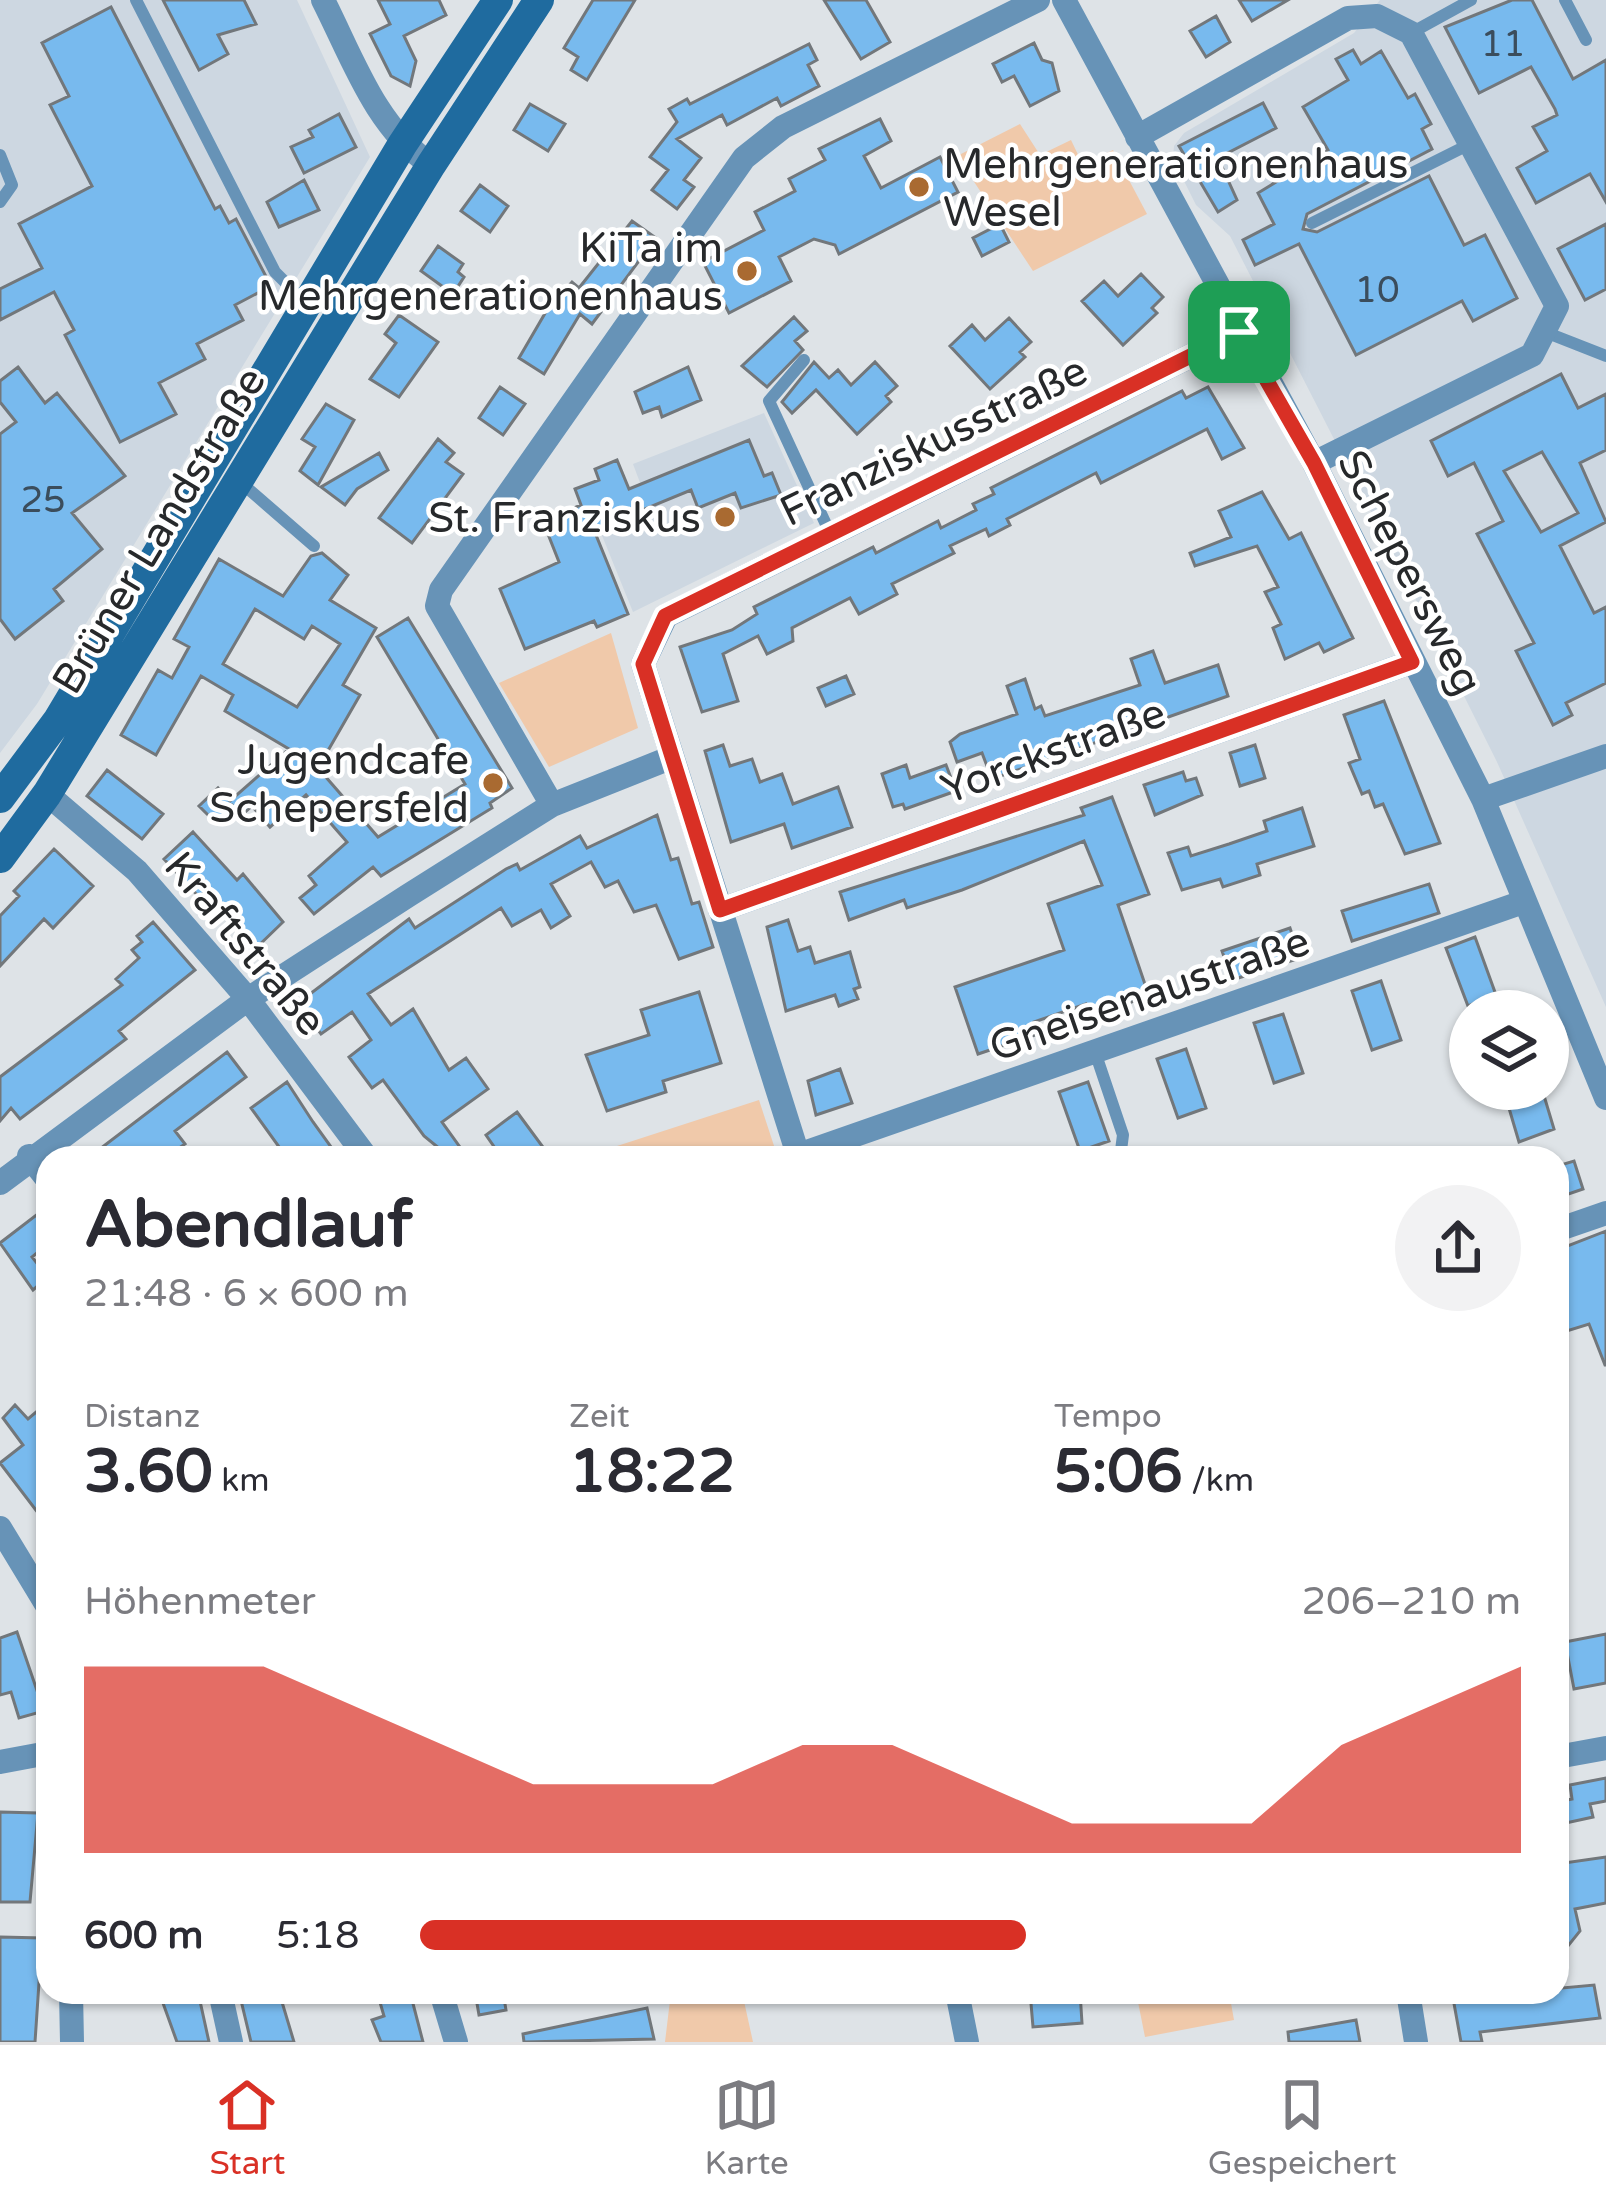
<!DOCTYPE html>
<html lang="de">
<meta charset="utf-8">
<style>
body{margin:0;font-family:"Varela Round",sans-serif;background:#f2f2f3;color:#2b2b33;height:100vh;display:flex;flex-direction:column;font-size:45px;white-space:nowrap}
*{box-sizing:border-box;margin:0}
p{font-size:39px;color:#7c7c81}
.icon{flex:none;width:66px;height:66px;fill:none;stroke:currentColor;stroke-width:2;stroke-linecap:round;stroke-linejoin:round}
.map{position:relative;flex:1;overflow:hidden}
.sheet{position:absolute;left:36px;top:1146px;width:1533px;height:858px;display:flex;flex-direction:column;background:#fff;border-radius:36px;box-shadow:0 3px 9px #0004}
.sheet>*{flex:none}
.fabs{position:absolute;left:1449px;top:990px;display:grid;gap:24px}
.fabs a{display:grid;place-items:center;width:120px;height:120px;border-radius:50%;background:#fff;box-shadow:0 3px 9px #0004;font-size:60px}
.pin{position:absolute;display:grid;place-items:center;width:102px;height:102px;color:#fff;margin:-51px;border-radius:24px;box-shadow:0 6px 18px #0006}
.round{display:grid;place-items:center;flex:none;width:126px;height:126px;border-radius:63px;background:#f2f2f3}
.headline{display:flex;align-items:center;justify-content:space-between;height:204px;padding:0 48px}
h1{font-size:66px;font-weight:800;line-height:90px}
.figures{display:grid;grid-template-columns:repeat(3,1fr);gap:18px;height:204px;padding:12px 48px}
.figures div{display:grid;align-content:center}
.figures b{font-size:60px;font-weight:800}
.figures small{font-size:33px;font-weight:400}
.figures p{font-size:33px}
.chart{height:336px;padding:24px 48px}
.chart p{display:flex;justify-content:space-between}
.chart svg{width:100%;height:216px;margin-top:12px;fill:#d93025;opacity:.7}
ul{padding:0 48px;list-style:none;font-size:39px}
li{display:grid;grid-template-columns:192px 144px 1fr;align-items:center;height:90px}
li i{height:30px;border-radius:15px;background:#d93025}
.dock{display:flex;justify-content:space-around;align-items:center;height:168px;border-top:3px solid #e1e1e2;background:#fff;font-size:33px;color:#7c7c81}
.dock a{display:grid;justify-items:center;gap:6px}
.dock .on{color:#d93025}
.map>svg:first-child{display:block}
.built{fill:#cdd7e1}
.green{fill:#f0c9aa}
.building{fill:#78baee;stroke:#72777b;stroke-width:3;fill-rule:evenodd}
.lines{fill:none;stroke-linecap:round;stroke-linejoin:round}
.service{stroke:#6793b7;stroke-width:12}
.minor{stroke:#6793b7;stroke-width:24}
.secondary{stroke:#1f6b9f;stroke-width:30}
.route-casing{stroke:#fff;stroke-width:24}
.route{stroke:#d93025;stroke-width:15}
.poi-dot{fill:#a96a31;stroke:#fff;stroke-width:4.5}
.labels{text-anchor:middle;stroke-width:9;stroke-linejoin:round;paint-order:stroke}
.number-label{font-size:36px;fill:#3b4d5c}
.poi-label{font-size:42px;fill:#27292b;stroke:#fff;text-anchor:end}
.street-label{font-size:42px;fill:#27292b;stroke:#fff}
</style>
<div class="map">
<svg width="1606" height="2042" viewBox="0 0 1606 2042">
<rect width="100%" height="100%" fill="#dee3e7"/>
<!-- built -->
<path class="built" d="M 0,0 L 297,0 L 370,157 L 37,704 L 0,753 Z
M 1380,0 L 1606,0 L 1606,1007 L 1497,762 L 1398,564 L 1230,236 L 1196,205 L 1173,159 L 1174,146 L 1184,133 L 1354,33 Z
M 764,413 L 814,523 L 633,612 L 601,533 L 651,512 L 633,464 Z"/>
<!-- green -->
<path class="green" d="M 1020,124 L 1040,155 L 1071,140 L 1083,165 L 1113,150 L 1147,214 L 1033,271 L 957,156 Z
M 611,633 L 638,728 L 549,767 L 499,683 Z
M 759,1100 L 778,1158 L 579,1158 L 580,1158 Z
M 671,1992 L 742,1992 L 753,2042 L 665,2042 Z
M 1136,1992 L 1229,1992 L 1234,2020 L 1145,2037 Z"/>
<!-- building -->
<path class="building" d="M 163,0 L 244,0 L 256,24 L 218,35 L 228,54 L 199,70 Z
M 378,0 L 439,0 L 446,15 L 404,36 L 416,61 L 410,86 L 391,76 L 370,34 L 390,24 Z
M 593,0 L 635,0 L 587,80 L 571,70 L 578,57 L 564,48 Z
M 824,0 L 866,0 L 890,42 L 861,59 Z
M 1239,0 L 1288,0 L 1252,21 Z
M 1512,0 L 1532,0 L 1573,79 L 1606,60 L 1606,202 L 1590,174 L 1536,203 L 1517,168 L 1547,151 L 1533,127 L 1557,115 L 1555,109 L 1531,67 L 1479,93 L 1445,27 Z
M 111,7 L 215,209 L 220,206 L 229,223 L 236,219 L 271,286 L 235,305 L 243,320 L 197,344 L 205,359 L 159,383 L 176,414 L 120,442 L 65,335 L 74,330 L 54,292 L 0,320 L 0,289 L 42,268 L 19,224 L 92,186 L 50,105 L 69,96 L 42,43 Z
M 1216,16 L 1230,42 L 1206,57 L 1190,31 Z
M 1034,43 L 1042,60 L 1052,63 L 1059,91 L 1030,106 L 1014,76 L 1002,82 L 993,64 Z
M 809,44 L 817,60 L 808,65 L 819,86 L 781,106 L 777,98 L 727,125 L 722,115 L 677,139 L 701,158 L 684,180 L 694,187 L 677,209 L 652,190 L 668,170 L 650,157 L 677,122 L 669,109 L 687,99 L 690,104 Z
M 1353,50 L 1361,64 L 1381,51 L 1408,98 L 1415,94 L 1431,124 L 1422,129 L 1432,149 L 1307,214 L 1303,229 L 1317,232 L 1429,176 L 1464,245 L 1485,235 L 1517,298 L 1473,321 L 1462,301 L 1356,355 L 1299,244 L 1255,265 L 1243,240 L 1274,224 L 1258,193 L 1328,150 L 1303,107 L 1348,80 L 1336,59 Z
M 1263,103 L 1276,128 L 1218,158 L 1237,200 L 1218,212 L 1179,146 Z
M 530,104 L 565,124 L 548,151 L 514,130 Z
M 339,114 L 356,147 L 304,173 L 291,147 L 313,137 L 309,130 Z
M 880,119 L 891,141 L 864,156 L 881,188 L 940,157 L 958,192 L 839,254 L 835,245 L 814,239 L 779,257 L 791,281 L 729,313 L 703,262 L 764,230 L 755,212 L 795,191 L 789,179 L 825,160 L 819,149 Z
M 304,180 L 319,210 L 279,227 L 267,202 Z
M 480,185 L 508,206 L 490,232 L 461,211 Z
M 632,221 L 656,238 L 592,324 L 580,314 L 544,374 L 519,358 L 547,310 L 572,282 L 579,288 Z
M 1000,224 L 1009,242 L 982,256 L 973,238 Z
M 1606,224 L 1606,289 L 1585,300 L 1558,249 Z
M 438,246 L 463,264 L 458,272 L 464,277 L 453,294 L 421,271 Z
M 1141,274 L 1163,297 L 1152,308 L 1157,313 L 1123,345 L 1082,301 L 1104,281 L 1118,296 Z
M 399,315 L 438,342 L 399,397 L 370,379 L 396,343 L 385,334 Z
M 794,317 L 807,331 L 795,341 L 803,350 L 767,387 L 742,366 Z
M 1009,318 L 1031,342 L 1020,352 L 1025,357 L 990,389 L 950,346 L 972,325 L 985,340 Z
M 814,362 L 829,378 L 838,370 L 851,385 L 875,362 L 897,386 L 886,396 L 891,402 L 857,434 L 816,390 L 792,413 L 782,402 Z
M 18,367 L 45,403 L 57,393 L 125,476 L 72,513 L 102,549 L 54,589 L 63,601 L 15,639 L 0,619 L 0,434 L 16,422 L 0,402 L 0,381 Z
M 688,367 L 701,400 L 662,417 L 659,407 L 643,413 L 635,392 Z
M 1561,374 L 1578,408 L 1606,394 L 1606,450 L 1580,463 L 1606,522 L 1560,546 L 1594,613 L 1606,607 L 1606,683 L 1566,703 L 1572,715 L 1553,725 L 1516,651 L 1534,643 L 1477,534 L 1503,521 L 1474,463 L 1448,476 L 1431,441 ZM 1542,452 L 1578,513 L 1541,532 L 1504,471 Z
M 500,387 L 525,404 L 503,435 L 479,418 Z
M 1208,387 L 1244,448 L 1222,459 L 1207,429 L 1101,483 L 1096,473 L 1007,519 L 1010,525 L 989,536 L 986,529 L 950,546 L 954,553 L 892,584 L 897,594 L 859,614 L 850,598 L 792,628 L 793,641 L 767,654 L 758,636 L 723,654 L 738,701 L 702,712 L 680,647 L 732,630 L 757,614 L 754,607 L 873,547 L 876,553 L 938,521 L 941,528 L 976,510 L 973,504 L 994,494 L 991,488 L 1182,391 L 1186,398 Z
M 326,404 L 354,420 L 318,485 L 300,471 L 315,447 L 302,439 Z
M 438,439 L 454,453 L 446,462 L 463,474 L 412,543 L 379,518 Z
M 749,440 L 764,476 L 772,473 L 781,495 L 741,508 L 735,493 L 698,508 L 691,490 L 594,530 L 628,614 L 597,627 L 594,621 L 525,649 L 500,589 L 559,562 L 546,529 L 555,525 L 555,516 L 581,505 L 575,489 L 599,480 L 595,469 L 617,460 L 629,489 Z
M 379,453 L 388,470 L 357,489 L 345,505 L 321,487 Z
M 1262,492 L 1289,539 L 1301,533 L 1353,638 L 1324,652 L 1319,643 L 1285,659 L 1273,628 L 1281,624 L 1265,592 L 1278,587 L 1257,546 L 1195,566 L 1190,553 L 1231,537 L 1219,511 Z
M 322,553 L 348,575 L 330,600 L 376,628 L 343,685 L 360,695 L 318,768 L 378,837 L 465,784 L 377,637 L 408,618 L 512,788 L 490,803 L 492,808 L 381,876 L 373,867 L 314,914 L 300,898 L 316,885 L 309,876 L 347,842 L 306,795 L 270,827 L 252,806 L 242,815 L 232,805 L 215,822 L 199,806 L 218,788 L 230,801 L 289,749 L 225,711 L 233,695 L 201,676 L 156,755 L 121,735 L 158,670 L 172,678 L 189,647 L 174,639 L 219,559 L 283,596 L 311,556 ZM 255,609 L 304,639 L 312,626 L 340,644 L 297,707 L 223,664 Z
M 1153,651 L 1165,683 L 1218,665 L 1228,696 L 992,779 L 982,753 L 957,762 L 950,742 L 960,734 L 1017,714 L 1007,686 L 1025,679 L 1035,709 L 1041,706 L 1045,716 L 1140,685 L 1131,659 Z
M 846,676 L 854,694 L 826,706 L 818,688 Z
M 1384,701 L 1440,843 L 1405,854 L 1383,804 L 1375,807 L 1369,791 L 1362,794 L 1349,763 L 1360,759 L 1344,715 Z
M 723,745 L 730,766 L 752,759 L 760,782 L 782,774 L 793,804 L 838,787 L 852,827 L 792,848 L 784,824 L 731,842 L 705,751 Z
M 1255,745 L 1265,778 L 1240,786 L 1230,753 Z
M 906,765 L 910,778 L 946,765 L 956,791 L 905,809 L 903,804 L 893,807 L 882,774 Z
M 107,770 L 163,814 L 142,839 L 87,796 Z
M 1183,772 L 1186,781 L 1196,778 L 1202,795 L 1155,815 L 1144,785 Z
M 1112,797 L 1149,894 L 1118,905 L 1149,996 L 1090,1016 L 1086,1004 L 1034,1022 L 1038,1034 L 978,1054 L 955,987 L 1064,950 L 1048,904 L 1102,885 L 1084,841 L 962,890 L 907,908 L 904,900 L 849,920 L 840,892 L 1084,815 L 1081,808 Z
M 1302,808 L 1314,846 L 1257,864 L 1260,875 L 1223,887 L 1220,879 L 1182,890 L 1168,853 L 1188,847 L 1191,856 L 1229,844 L 1267,831 L 1264,821 Z
M 657,815 L 671,860 L 678,858 L 692,904 L 699,902 L 713,947 L 679,959 L 656,905 L 634,912 L 618,881 L 605,887 L 591,862 L 551,884 L 570,916 L 559,923 L 551,928 L 541,910 L 512,926 L 501,908 L 368,994 L 391,1025 L 413,1009 L 449,1070 L 466,1058 L 488,1089 L 442,1122 L 462,1150 L 451,1158 L 424,1136 L 383,1080 L 372,1088 L 349,1057 L 371,1040 L 352,1012 L 321,1034 L 298,1003 L 409,919 L 415,928 L 506,869 L 517,864 L 520,870 L 580,836 L 587,848 Z
M 193,832 L 237,880 L 243,874 L 283,922 L 255,949 L 206,891 L 199,897 L 164,859 Z
M 54,849 L 93,886 L 53,928 L 44,919 L 0,966 L 0,916 L 19,896 L 14,891 Z
M 1429,884 L 1439,913 L 1352,941 L 1342,911 Z
M 788,920 L 798,951 L 810,947 L 815,963 L 850,952 L 860,987 L 854,989 L 858,999 L 839,1006 L 835,995 L 786,1011 L 767,927 Z
M 153,922 L 195,970 L 119,1031 L 126,1039 L 20,1119 L 11,1108 L 0,1121 L 0,1077 L 122,985 L 116,979 L 139,958 L 132,950 L 142,942 L 137,936 Z
M 1290,928 L 1300,958 L 1232,980 L 1222,951 Z
M 1475,937 L 1496,995 L 1468,1006 L 1446,948 Z
M 1381,981 L 1401,1040 L 1372,1050 L 1352,991 Z
M 699,992 L 721,1063 L 663,1081 L 666,1092 L 607,1111 L 586,1055 L 649,1035 L 641,1010 Z
M 1283,1014 L 1303,1073 L 1274,1083 L 1254,1023 Z
M 1186,1049 L 1206,1108 L 1178,1118 L 1157,1059 Z
M 227,1052 L 246,1077 L 175,1131 L 185,1144 L 176,1150 L 182,1158 L 88,1158 Z
M 840,1069 L 852,1103 L 816,1115 L 808,1081 Z
M 287,1082 L 313,1122 L 339,1158 L 287,1158 L 251,1108 Z
M 1088,1082 L 1109,1141 L 1080,1151 L 1059,1092 Z
M 1542,1089 L 1554,1129 L 1519,1142 L 1506,1098 Z
M 517,1112 L 551,1158 L 502,1158 L 486,1135 Z
M 1574,1161 L 1583,1189 L 1557,1198 L 1557,1166 Z
M 39,1213 L 48,1224 L 48,1244 L 32,1257 L 48,1277 L 33,1290 L 0,1243 Z
M 1606,1231 L 1606,1365 L 1605,1365 L 1589,1324 L 1557,1334 L 1557,1250 Z
M 48,1402 L 48,1427 L 40,1432 L 48,1452 L 38,1463 L 48,1476 L 48,1526 L 0,1463 L 23,1445 L 3,1418 L 15,1405 L 28,1419 Z
M 17,1632 L 44,1711 L 19,1718 L 11,1692 L 0,1695 L 0,1638 Z
M 1606,1634 L 1606,1683 L 1574,1689 L 1565,1642 Z
M 1606,1778 L 1606,1801 L 1590,1804 L 1593,1817 L 1557,1825 L 1557,1802 L 1572,1799 L 1570,1785 Z
M 0,1812 L 38,1813 L 30,1902 L 0,1902 Z
M 1606,1857 L 1606,1903 L 1575,1909 L 1580,1931 L 1568,1946 L 1557,1937 L 1557,1864 Z
M 0,1937 L 42,1938 L 35,2042 L 0,2042 Z
M 1594,1985 L 1600,2018 L 1480,2032 L 1482,2042 L 1461,2042 L 1453,1998 Z
M 159,1992 L 198,1992 L 209,2042 L 177,2042 Z
M 239,1992 L 279,1992 L 294,2042 L 251,2042 Z
M 377,1992 L 410,1992 L 423,2042 L 381,2042 L 372,2020 L 384,2016 Z
M 475,1992 L 503,1992 L 506,2010 L 479,2015 Z
M 1030,1992 L 1080,1992 L 1082,2023 L 1033,2027 Z
M 647,2008 L 654,2039 L 524,2042 L 523,2034 Z
M 1356,2020 L 1360,2042 L 1289,2042 L 1288,2032 Z"/>
<g class="lines">
<!-- service -->
<path class="service" d="M 136,0 L 275,272 L 306,303
M 1565,0 L 1586,40
M 1411,33 L 1471,0
M 0,155 L 12,185 L 0,202
M 1312,223 L 1470,144
M 1545,332 L 1606,356
M 804,360 L 769,401 L 830,533
M 238,480 L 314,546
M 1095,1052 L 1123,1135 L 1120,1158"/>
<!-- minor -->
<path class="minor" d="M 323,0 C 353,59 375,126 431,165
M 1064,0 L 1314,463 L 1483,799 L 1606,1098
M 1137,137 L 1348,18 L 1377,16 L 1411,33 L 1557,306 L 1532,355 L 1314,463
M 47,794 L 137,871 L 248,999 L 367,1158
M 1483,799 L 1606,756
M 552,805 L 437,606 L 441,590 L 744,158 L 783,127 L 1038,0
M 720,910 L 1412,662
M 798,1155 L 1523,902
M 29,1156 L 48,1180
M 799,1158 L 643,664 L 666,616 L 1239,332
M 0,1183 L 248,999 L 409,895 L 552,805 L 670,758
M 1557,1230 L 1606,1213
M 0,1528 L 48,1607
M 1557,1757 L 1606,1748
M 0,1762 L 48,1753
M 71,1992 L 72,2042
M 220,1992 L 231,2042
M 441,1992 L 456,2042
M 957,1992 L 967,2042
M 1408,1992 L 1416,2042"/>
<!-- secondary -->
<path class="secondary" d="M 0,798 L 58,720 L 402,145 L 498,0
M 0,858 L 47,794 L 431,165 L 539,0"/>
</g>
<g class="lines">
<!-- route casing -->
<g class="route-casing">
<path id="route" d="M 1239,332 L 1314,463 L 1412,662 L 720,910 L 643,664 L 665,616 Z"/>
</g>
<!-- route -->
<use href="#route" class="route"/>
</g>
<!-- markers -->
<g class="poi-dot">
<circle cx="919" cy="187" r="12"/>
<circle cx="747" cy="271" r="12"/>
<circle cx="725" cy="517" r="12"/>
<circle cx="493" cy="783" r="12"/>
</g>
<g class="labels">
<!-- number labels -->
<g class="number-label">
<text x="1503" y="56">11</text>
<text x="1377" y="302">10</text>
<text x="43" y="512">25</text>
</g>
<!-- poi labels -->
<g class="poi-label">
<text x="943" y="178" text-anchor="start">Mehrgenerationenhaus<tspan x="943" dy="48">Wesel</tspan></text>
<text x="723" y="262">KiTa im<tspan x="723" dy="48">Mehrgenerationenhaus</tspan></text>
<text x="701" y="532">St. Franziskus</text>
<text x="469" y="774">Jugendcafe<tspan x="469" dy="48">Schepersfeld</tspan></text>
</g>
<!-- street labels -->
<g class="street-label">
<text transform="translate(933 440) rotate(-26)" y="15">Franziskusstraße</text>
<text transform="translate(158 530) rotate(-59)" y="15">Brüner Landstraße</text>
<text transform="translate(1411 572) rotate(63)" y="15">Schepersweg</text>
<text transform="translate(1053 750) rotate(-20)" y="15">Yorckstraße</text>
<text transform="translate(246 943) rotate(50)" y="15">Kraftstraße</text>
<text transform="translate(1149 993) rotate(-19)" y="15">Gneisenaustraße</text>
</g>
</g>
</svg>
<div class="fabs">
<a><svg class="icon" aria-label="layers" viewBox="0 0 24 24"><path d="M12 4l9 5-9 5-9-5zM3 14l9 5 9-5"/></svg></a>
</div>
<div class="pin" style="left:1239px;top:332px;background:#1e9e55"><svg class="icon" aria-label="arrive" viewBox="0 0 24 24"><path d="M6 21V4h12l-3 4 3 4H6"/></svg></div>
<section class="sheet">
<div class="headline"><div><h1>Abendlauf</h1><p>21:48 · 6 × 600 m</p></div><a class="round"><svg class="icon" aria-label="share" viewBox="0 0 24 24"><path d="M12 15V3M7 8l5-5 5 5M5 13v7h14v-7"/></svg></a></div>
<div class="figures">
<div><p>Distanz</p><b>3.60<small> km</small></b></div>
<div><p>Zeit</p><b>18:22</b></div>
<div><p>Tempo</p><b>5:06<small> /km</small></b></div>
</div>
<div class="chart"><p><span>Höhenmeter</span>206–210 m</p>
<svg viewBox="0 0 160 44" preserveAspectRatio="none"><path d="M0 44V6L10 6L20 6L30 14L40 22L50 30L60 30L70 30L80 22L90 22L100 30L110 38L120 38L130 38L140 22L150 14L160 6V44z"/></svg>
</div>
<ul>
<li><b>600 m</b>5:18<i style="width:55%"></i></li>
</ul>
</section>
</div>
<nav class="dock">
<a class="on"><svg class="icon" aria-label="home" viewBox="0 0 24 24"><path d="M3 11l9-7 9 7M6 9v11h12V9"/></svg>Start</a>
<a><svg class="icon" aria-label="map" viewBox="0 0 24 24"><path d="M3 6l6-2 6 2 6-2v14l-6 2-6-2-6 2zM9 4v14M15 6v14"/></svg>Karte</a>
<a><svg class="icon" aria-label="saved" viewBox="0 0 24 24"><path d="M7 4h10v16l-5-4-5 4z"/></svg>Gespeichert</a>
</nav>
